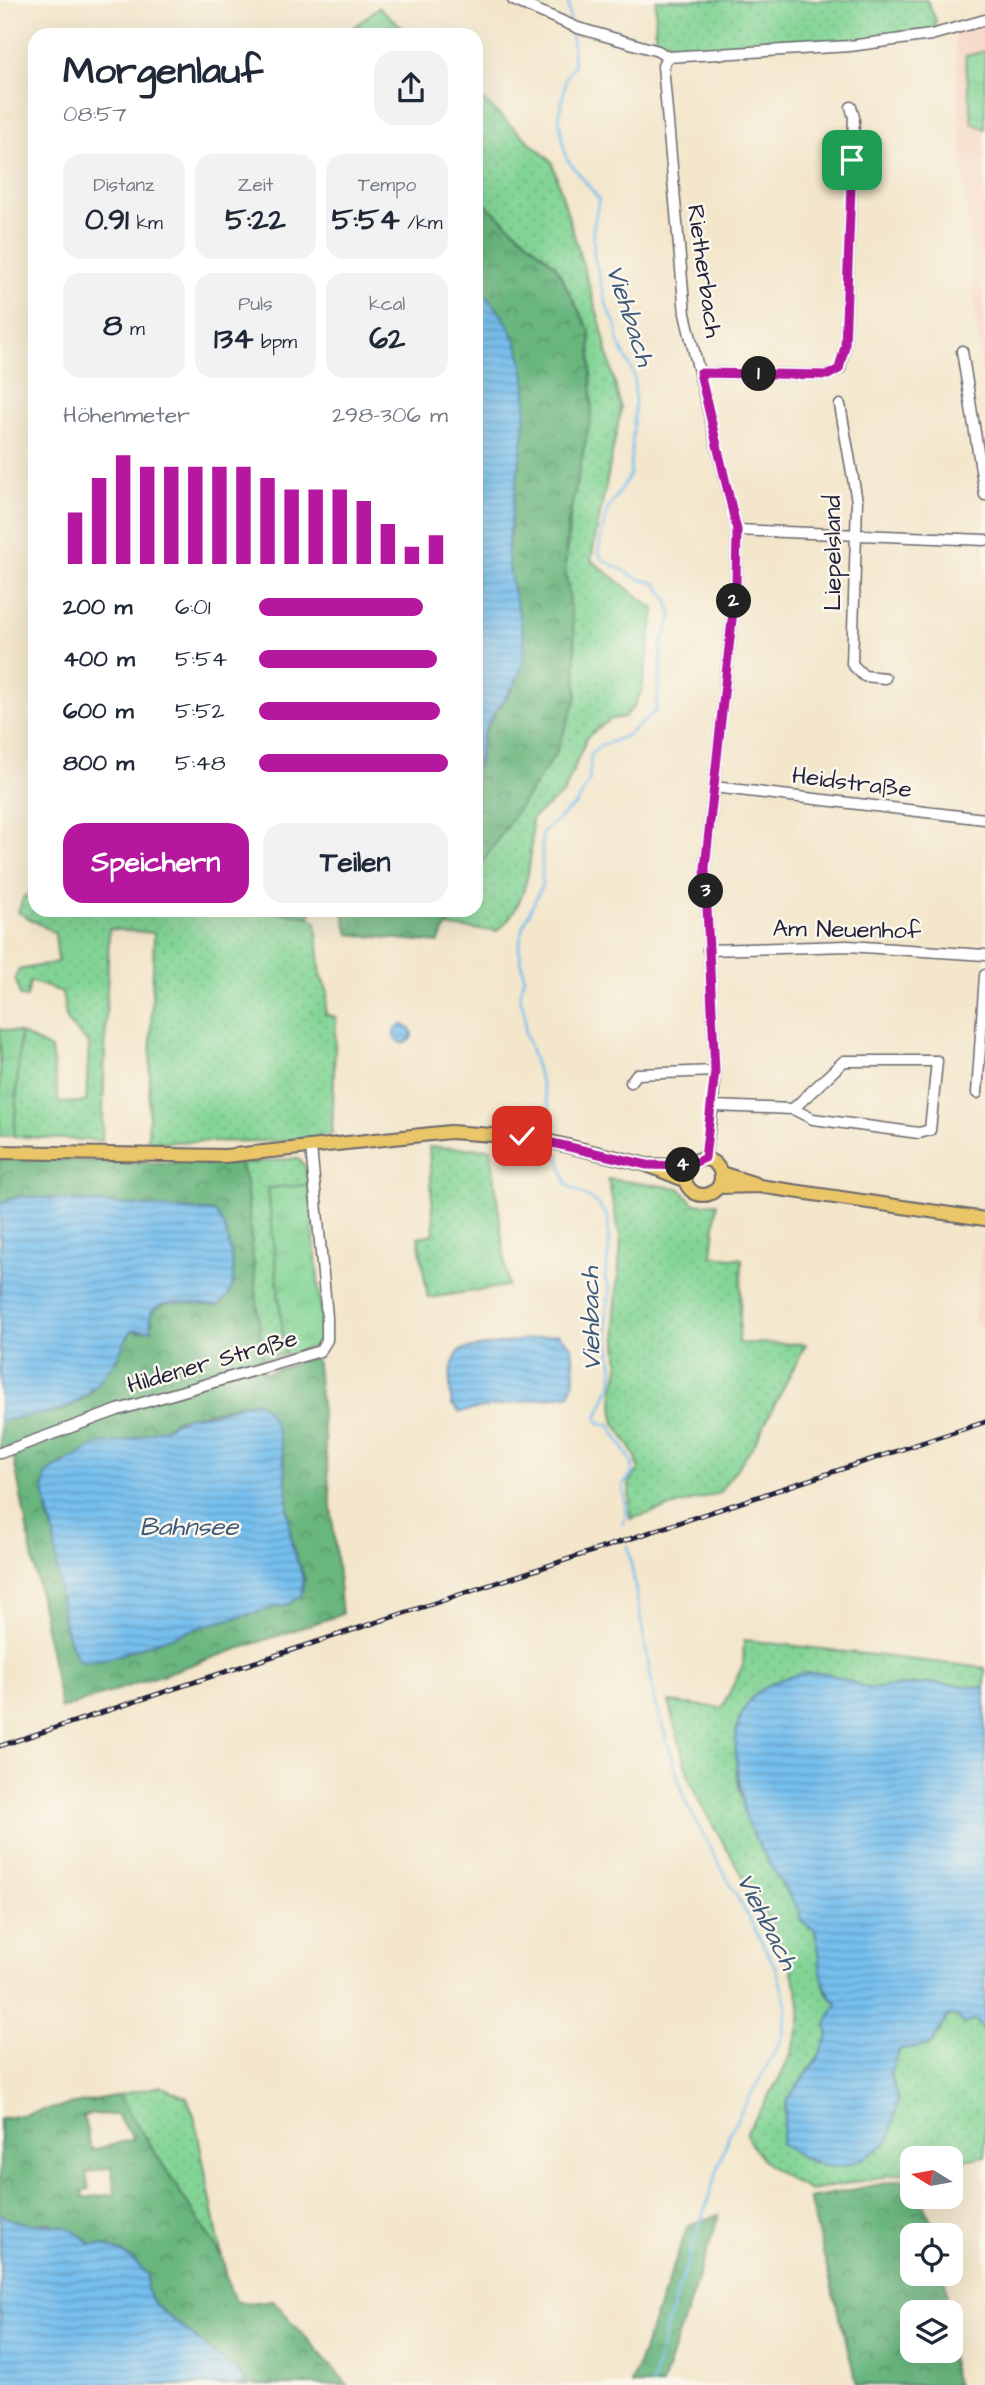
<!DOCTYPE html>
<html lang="de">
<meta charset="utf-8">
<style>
body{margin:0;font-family:"Architects Daughter",sans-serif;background:#f2f2f3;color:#1f2937;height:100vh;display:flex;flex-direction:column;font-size:26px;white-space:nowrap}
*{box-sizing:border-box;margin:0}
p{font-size:23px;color:#747a83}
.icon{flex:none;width:38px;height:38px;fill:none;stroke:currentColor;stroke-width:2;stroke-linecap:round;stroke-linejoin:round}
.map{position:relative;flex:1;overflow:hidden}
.details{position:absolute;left:28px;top:28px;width:455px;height:889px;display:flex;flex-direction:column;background:#fff;border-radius:21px;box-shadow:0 7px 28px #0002}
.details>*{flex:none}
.needle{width:46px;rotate:281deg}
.buttons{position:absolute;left:900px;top:2146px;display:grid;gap:14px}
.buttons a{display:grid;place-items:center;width:63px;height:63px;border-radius:14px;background:#fff;box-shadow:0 7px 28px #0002;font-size:35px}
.pin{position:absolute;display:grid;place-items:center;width:60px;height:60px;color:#fff;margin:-30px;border-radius:14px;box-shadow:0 4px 10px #0006}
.km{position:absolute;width:35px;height:35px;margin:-18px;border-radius:50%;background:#222;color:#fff;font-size:19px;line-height:35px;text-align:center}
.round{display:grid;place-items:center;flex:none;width:74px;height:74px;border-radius:21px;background:#f2f2f3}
.head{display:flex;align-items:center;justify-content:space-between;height:119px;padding:0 35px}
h1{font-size:38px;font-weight:800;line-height:52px}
.figures{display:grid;grid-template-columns:repeat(3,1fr);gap:10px;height:119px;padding:7px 35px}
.figures div{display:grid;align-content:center;border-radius:18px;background:#f2f2f3;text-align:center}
.figures b{font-size:30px;font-weight:800}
.figures small{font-size:19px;font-weight:400}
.figures p{font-size:19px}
.chart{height:196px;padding:14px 35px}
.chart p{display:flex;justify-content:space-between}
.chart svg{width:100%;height:126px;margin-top:7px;stroke:#b5179e;stroke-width:6}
.cta{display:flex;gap:14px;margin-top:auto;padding:14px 35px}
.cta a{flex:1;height:80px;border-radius:21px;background:#b5179e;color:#fff;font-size:28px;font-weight:800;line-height:80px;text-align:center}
.cta a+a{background:#f2f2f3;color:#1f2937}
ul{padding:0 35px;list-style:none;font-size:23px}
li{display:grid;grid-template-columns:112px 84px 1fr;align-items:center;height:52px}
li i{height:18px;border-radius:9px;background:#b5179e}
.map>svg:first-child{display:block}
.built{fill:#f4d3c0}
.grass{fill:url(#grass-dots);stroke:#527b68;stroke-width:2}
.forest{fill:url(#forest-crowns);stroke:#466c5c;stroke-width:2;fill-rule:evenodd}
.park{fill:url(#park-tufts);stroke:#527b68;stroke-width:2}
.water{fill:url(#water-rules);stroke:#4c7094;stroke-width:2}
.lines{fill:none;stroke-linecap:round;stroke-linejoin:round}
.stream{stroke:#76bfee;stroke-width:2.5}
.minor-casing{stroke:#6b676d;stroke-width:13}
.major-casing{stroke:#6b676d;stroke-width:16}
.minor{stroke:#fff;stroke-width:10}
.major{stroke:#ebc669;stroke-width:12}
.rail-casing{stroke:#22223b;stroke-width:5}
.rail{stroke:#fbf7ec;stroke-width:2.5;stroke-dasharray:8;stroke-linecap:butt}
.route-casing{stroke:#fff;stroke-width:14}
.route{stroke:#b5179e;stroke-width:9}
.labels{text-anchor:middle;stroke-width:5;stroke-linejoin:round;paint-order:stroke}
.street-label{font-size:24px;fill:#22223b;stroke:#fbf7ec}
.water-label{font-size:26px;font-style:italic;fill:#3f597a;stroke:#fbf7ec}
</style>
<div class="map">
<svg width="985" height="2385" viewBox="0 0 985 2385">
<defs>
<pattern id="grass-dots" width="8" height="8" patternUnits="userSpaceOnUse" patternTransform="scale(1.75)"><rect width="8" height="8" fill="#82d495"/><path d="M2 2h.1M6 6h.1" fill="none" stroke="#70b681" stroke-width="1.8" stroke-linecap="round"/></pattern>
<pattern id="forest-crowns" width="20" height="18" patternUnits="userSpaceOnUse" patternTransform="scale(1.75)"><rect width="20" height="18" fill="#69b67e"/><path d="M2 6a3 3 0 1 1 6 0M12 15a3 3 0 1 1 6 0" fill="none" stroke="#569468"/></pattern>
<pattern id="park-tufts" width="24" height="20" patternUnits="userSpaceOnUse" patternTransform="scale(1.75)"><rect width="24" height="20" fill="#82d495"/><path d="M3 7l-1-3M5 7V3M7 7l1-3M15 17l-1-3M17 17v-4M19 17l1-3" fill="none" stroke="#70b681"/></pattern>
<pattern id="water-rules" width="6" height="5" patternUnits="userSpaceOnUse" patternTransform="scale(1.75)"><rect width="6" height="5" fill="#76bfee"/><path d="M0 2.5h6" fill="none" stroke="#609bc2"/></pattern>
</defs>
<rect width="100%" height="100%" fill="#fbf7ec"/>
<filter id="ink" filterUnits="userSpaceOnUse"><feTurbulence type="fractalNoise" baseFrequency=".0143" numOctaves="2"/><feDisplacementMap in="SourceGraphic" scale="14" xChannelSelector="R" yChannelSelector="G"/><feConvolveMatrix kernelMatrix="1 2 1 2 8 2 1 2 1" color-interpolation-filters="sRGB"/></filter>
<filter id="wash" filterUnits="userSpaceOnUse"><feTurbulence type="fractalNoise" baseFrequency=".00686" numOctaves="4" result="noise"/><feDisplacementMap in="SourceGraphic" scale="28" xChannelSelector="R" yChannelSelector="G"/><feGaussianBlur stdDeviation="1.57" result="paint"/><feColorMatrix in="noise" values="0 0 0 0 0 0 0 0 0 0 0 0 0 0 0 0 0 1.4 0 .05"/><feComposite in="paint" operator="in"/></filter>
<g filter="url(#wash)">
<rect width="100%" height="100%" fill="#f3e6cb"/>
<!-- built -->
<path class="built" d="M 985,25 L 985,372 L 983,372 L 978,345 L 963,169 L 955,38 L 956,33 Z
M 984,1229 L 985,1229 L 985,1328 L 973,1326 Z"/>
<!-- grass -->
<path class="grass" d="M 656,0 L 927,0 L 936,21 L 934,29 L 850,42 L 671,50 L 655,43 Z
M 379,7 L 410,35 L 344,35 Z
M 476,94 L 552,162 L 600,322 L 621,409 L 591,560 L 655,610 L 642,690 L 633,708 L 624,717 L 611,719 L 587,737 L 564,793 L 532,818 C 532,857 530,903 497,931 L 446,927 L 456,910 L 476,910 L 476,872 L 577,697 L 574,633 L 565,568 L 590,332 L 555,265 L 476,196 Z
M 35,895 L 35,910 L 254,910 L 310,917 L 316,922 L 321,977 L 328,992 L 325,1014 L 336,1017 L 332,1134 L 283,1141 L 148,1142 L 154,933 L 109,929 L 102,1141 L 14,1136 L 20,1033 L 51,1049 L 59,1103 L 86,1102 L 89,1044 L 67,1022 L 62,992 L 30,981 L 27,998 L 20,996 L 15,977 L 19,970 L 58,962 L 55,933 L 18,912 L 24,896 Z
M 429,1147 L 491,1149 L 508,1286 L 428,1298 L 418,1237 L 434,1234 Z
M 297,1158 L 306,1167 L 309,1185 L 268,1188 L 285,1355 L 262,1358 L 246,1182 L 240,1164 Z
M 608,1179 L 679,1188 L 694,1204 L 717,1203 L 712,1256 L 742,1259 L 739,1343 L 806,1344 L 755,1443 L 719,1493 L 630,1519 L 629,1482 L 639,1470 L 636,1457 L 614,1421 L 613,1391 L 619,1368 L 615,1313 L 621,1242 Z
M 744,1640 L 985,1668 L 985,1688 L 934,1683 L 870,1689 L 827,1673 L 739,1718 C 738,1737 734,1758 737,1777 C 745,1827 772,1870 800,1912 L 800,1920 L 815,1930 L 826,1992 L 837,2004 L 826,2024 L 828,2037 L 819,2057 L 787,2100 L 782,2144 L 813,2164 L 898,2101 L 890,2073 L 900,2049 L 931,2045 L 948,2016 L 957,2017 L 963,2024 L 976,2020 L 985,2032 L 985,2156 L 950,2163 L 950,2158 L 912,2158 L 912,2171 L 810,2191 C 783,2175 758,2164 746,2134 C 766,2099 795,2061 800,2020 C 807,1962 722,1849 696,1794 C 683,1766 678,1732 669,1702 L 722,1708 L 743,1665 Z
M 160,2086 L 187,2098 L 194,2115 L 222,2257 L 118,2095 Z"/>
<!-- forest -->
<path class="forest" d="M 476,196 L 555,265 L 590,332 L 592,412 L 568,523 L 565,568 L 574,632 L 577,697 L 556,753 L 476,872 L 476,769 L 484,734 L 493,715 L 513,689 L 523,630 L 513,594 L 507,556 L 511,521 L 481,290 L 476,286 Z
M 254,910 L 311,910 L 310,917 Z
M 342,910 L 456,910 L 438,943 L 349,934 Z
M 0,1159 L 240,1164 L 246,1182 L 264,1374 L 316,1356 L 342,1614 L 61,1709 L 13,1454 L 9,1447 L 0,1450 L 0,1420 L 61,1411 L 88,1396 L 132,1330 L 140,1332 L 152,1323 L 150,1316 C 162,1294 195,1305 218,1306 L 214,1212 L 20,1196 L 0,1203 ZM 256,1401 C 291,1422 285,1507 292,1544 C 295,1556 301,1568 305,1580 L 288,1604 L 200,1627 L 68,1634 L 54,1535 L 47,1510 L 98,1444 C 124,1445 156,1436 176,1420 Z
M 118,2095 L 222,2257 L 230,2290 L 236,2300 L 246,2303 L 273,2300 L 348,2385 L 246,2385 L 241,2375 L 156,2306 L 83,2237 L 48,2222 C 34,2227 11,2222 0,2213 L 0,2119 ZM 93,2114 L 116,2115 L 134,2139 L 92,2150 L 83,2116 ZM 111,2167 L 115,2194 L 83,2198 L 82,2191 L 89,2189 L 86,2173 Z
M 912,2178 L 912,2196 L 920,2196 L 937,2235 L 912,2235 L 912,2273 L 945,2273 L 948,2312 L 912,2312 L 912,2350 L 950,2350 L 950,2347 L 953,2377 L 957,2385 L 857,2385 L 809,2198 Z
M 719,2215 L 662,2385 L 631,2385 L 688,2225 Z"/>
<!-- park -->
<path class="park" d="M 985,51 L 985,129 L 972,123 L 965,56 Z
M 0,1029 L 20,1033 L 14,1136 L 0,1136 Z
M 309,1185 L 323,1334 L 316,1346 L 285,1355 L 268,1188 Z"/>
<!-- water -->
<path class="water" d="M 476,286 C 548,351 525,422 513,505 C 511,522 507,541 508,558 C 510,592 527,625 524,658 C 520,688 494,706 484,733 C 480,745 482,758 476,769 Z
M394 1034a9 9 0 1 1 18 0a9 9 0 1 1-18 0Z
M 20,1196 L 214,1212 C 228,1222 236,1271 232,1288 C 229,1297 225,1300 218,1306 C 201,1305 157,1295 151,1314 C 150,1319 151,1325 151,1330 L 132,1330 C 124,1340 121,1353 113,1364 C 73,1416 62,1411 0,1420 L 0,1203 Z
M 558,1334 L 572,1347 L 575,1376 L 570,1394 L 460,1412 L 452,1405 C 449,1384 448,1367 460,1350 Z
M 256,1401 C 292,1421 284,1508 292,1545 C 297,1566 307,1573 301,1596 L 288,1604 L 200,1627 L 107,1659 L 81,1662 C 59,1638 58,1568 54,1536 C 51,1514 40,1496 46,1473 L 98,1444 L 123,1442 L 165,1428 L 186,1417 L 211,1414 Z
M 806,1673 L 827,1673 L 870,1689 L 934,1683 L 985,1688 L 985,2032 L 976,2020 L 963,2024 L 957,2017 L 948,2016 L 931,2045 L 900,2049 L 890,2073 L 898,2101 L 889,2141 C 846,2174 826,2175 781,2144 L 787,2100 L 819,2057 L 828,2037 L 826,2024 L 837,2004 C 816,1981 821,1959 815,1930 L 800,1920 L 800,1912 C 781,1884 763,1854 748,1824 C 743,1815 744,1803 742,1793 C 726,1729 736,1685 806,1673 Z
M 0,2213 C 29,2236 61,2209 90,2245 C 114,2243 132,2258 148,2275 L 146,2290 L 156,2306 L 241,2375 L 246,2385 L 0,2385 Z"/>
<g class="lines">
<!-- stream -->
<path class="stream" d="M 568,0 L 570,21
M 556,1129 L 525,1032 L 525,1015 L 520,996 L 524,976 L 519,947 L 523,927 L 542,885 L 542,833 L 578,802 L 589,781 L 591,754 L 600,746 L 626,736 L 655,712 L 661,674 L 661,645 L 672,618 L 667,599 L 656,583 L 639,579 L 602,559 L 598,552 L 607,511 L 630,475 L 635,403 L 634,375 L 618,341 L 617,327 L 607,307 L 594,256 L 593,228 L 599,199 L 566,158 L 559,120 L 566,78 L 574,64 L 571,27
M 558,1155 L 567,1185 L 596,1202 L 608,1217 L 609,1250 L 605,1278 L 610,1289 L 606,1318 L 613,1369 L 613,1380 L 597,1418 L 601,1424 L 609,1424 L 632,1462 L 633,1473 L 623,1485 L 627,1514 L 622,1524
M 628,1546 L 655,1701 L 686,1803 L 777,1970 L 787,2008 L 782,2039 L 730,2132 L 666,2328 L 652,2385"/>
</g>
</g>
<g filter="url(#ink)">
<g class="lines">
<!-- minor casing -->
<g class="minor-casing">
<path id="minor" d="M 513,0 L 578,28 L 658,51 L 667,57 L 663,66 L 685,314 L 737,530 L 736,583 L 705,868 L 715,1071 L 713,1106 L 705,1158
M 667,57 L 850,46 L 931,35 L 985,20
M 962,351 L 985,495
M 700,373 L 828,375 L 840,369 L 845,346 L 854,117 L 851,107
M 840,405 L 857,501 L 852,664 L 864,676 L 885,678
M 737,530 L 985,540
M 714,787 L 985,819
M 708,950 L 848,946 L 985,955
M 631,1082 L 637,1074 L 715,1071
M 977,1093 L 985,975
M 713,1106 L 793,1109 L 813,1119 L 919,1133 L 930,1130 L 937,1061 L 844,1061 L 793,1109
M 0,1453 L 118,1410 L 320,1351 L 327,1340 L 327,1317 L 311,1147"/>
</g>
<!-- major casing -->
<g class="major-casing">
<path id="major" d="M 0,1152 L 225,1156 L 450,1132 L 534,1138 L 647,1165 L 684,1180
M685 1177a18 18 0 1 1 36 0a18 18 0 1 1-36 0Z
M 651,1165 L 687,1166
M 721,1173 L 756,1184
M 718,1187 L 759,1186 L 985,1219"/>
</g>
<!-- minor -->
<use href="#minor" class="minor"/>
<!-- major -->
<use href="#major" class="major"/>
<!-- rail casing -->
<g class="rail-casing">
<path id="rail" d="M 0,1746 L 985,1422"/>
</g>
<!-- rail -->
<use href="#rail" class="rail"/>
</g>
</g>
<g class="lines" filter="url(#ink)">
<!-- route casing -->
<g class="route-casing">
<path id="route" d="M 522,1136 L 647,1165 L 687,1166 L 705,1158 L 715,1071 L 705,868 L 736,583 L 737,530 L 700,373 L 828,375 L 839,369 L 845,346 L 852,160"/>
</g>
<!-- route -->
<use href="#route" class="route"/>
</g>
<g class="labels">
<!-- street labels -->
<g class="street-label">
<text transform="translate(705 271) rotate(82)" y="8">Rietherbach</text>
<text transform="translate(832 553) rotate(-90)" y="8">Liepelsland</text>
<text transform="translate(852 782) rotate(7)" y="8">Heidstraße</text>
<text transform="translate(847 929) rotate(1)" y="8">Am Neuenhof</text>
<text transform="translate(212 1361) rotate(-16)" y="8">Hildener Straße</text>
</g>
<!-- water labels -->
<g class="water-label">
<text transform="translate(631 315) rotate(72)" y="9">Viehbach</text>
<text transform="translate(590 1319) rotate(-91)" y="9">Viehbach</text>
<text x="189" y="1535">Bahnsee</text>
<text transform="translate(768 1921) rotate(63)" y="9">Viehbach</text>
</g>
</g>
</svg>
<div class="buttons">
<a><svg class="needle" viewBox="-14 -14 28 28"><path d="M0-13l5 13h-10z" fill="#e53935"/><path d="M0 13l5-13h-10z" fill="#747a83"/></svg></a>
<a><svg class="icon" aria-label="locate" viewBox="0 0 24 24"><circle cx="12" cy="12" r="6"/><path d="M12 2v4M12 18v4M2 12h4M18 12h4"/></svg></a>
<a><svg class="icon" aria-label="layers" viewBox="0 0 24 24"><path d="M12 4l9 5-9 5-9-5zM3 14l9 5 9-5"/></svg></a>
</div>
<div class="pin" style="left:852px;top:160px;background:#1e9e55"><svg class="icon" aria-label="arrive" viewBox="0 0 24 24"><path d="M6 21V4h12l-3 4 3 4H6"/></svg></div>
<div class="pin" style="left:522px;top:1136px;background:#d93025"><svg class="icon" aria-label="check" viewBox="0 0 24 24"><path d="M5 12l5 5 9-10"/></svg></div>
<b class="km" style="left:759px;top:374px">1</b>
<b class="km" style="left:734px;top:601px">2</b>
<b class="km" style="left:706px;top:891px">3</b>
<b class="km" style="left:683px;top:1165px">4</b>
<section class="details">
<div class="head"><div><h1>Morgenlauf</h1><p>08:57</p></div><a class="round"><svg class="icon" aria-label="share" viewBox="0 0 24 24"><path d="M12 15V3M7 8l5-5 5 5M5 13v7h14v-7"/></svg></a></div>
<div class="figures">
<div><p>Distanz</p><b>0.91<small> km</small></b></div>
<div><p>Zeit</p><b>5:22</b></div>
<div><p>Tempo</p><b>5:54<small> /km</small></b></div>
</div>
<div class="figures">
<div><b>8<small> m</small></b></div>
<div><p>Puls</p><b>134<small> bpm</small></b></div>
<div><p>kcal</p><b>62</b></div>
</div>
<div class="chart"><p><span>Höhenmeter</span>298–306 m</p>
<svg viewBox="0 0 160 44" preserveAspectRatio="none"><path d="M5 44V26M15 44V14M25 44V6M35 44V10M45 44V10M55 44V10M65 44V10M75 44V10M85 44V14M95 44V18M105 44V18M115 44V18M125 44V22M135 44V30M145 44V38M155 44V34"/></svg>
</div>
<ul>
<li><b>200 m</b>6:01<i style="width:87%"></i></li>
<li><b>400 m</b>5:54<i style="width:94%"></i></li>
<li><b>600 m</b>5:52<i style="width:96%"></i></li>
<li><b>800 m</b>5:48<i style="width:100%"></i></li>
</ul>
<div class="cta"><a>Speichern</a><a>Teilen</a></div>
</section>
</div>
